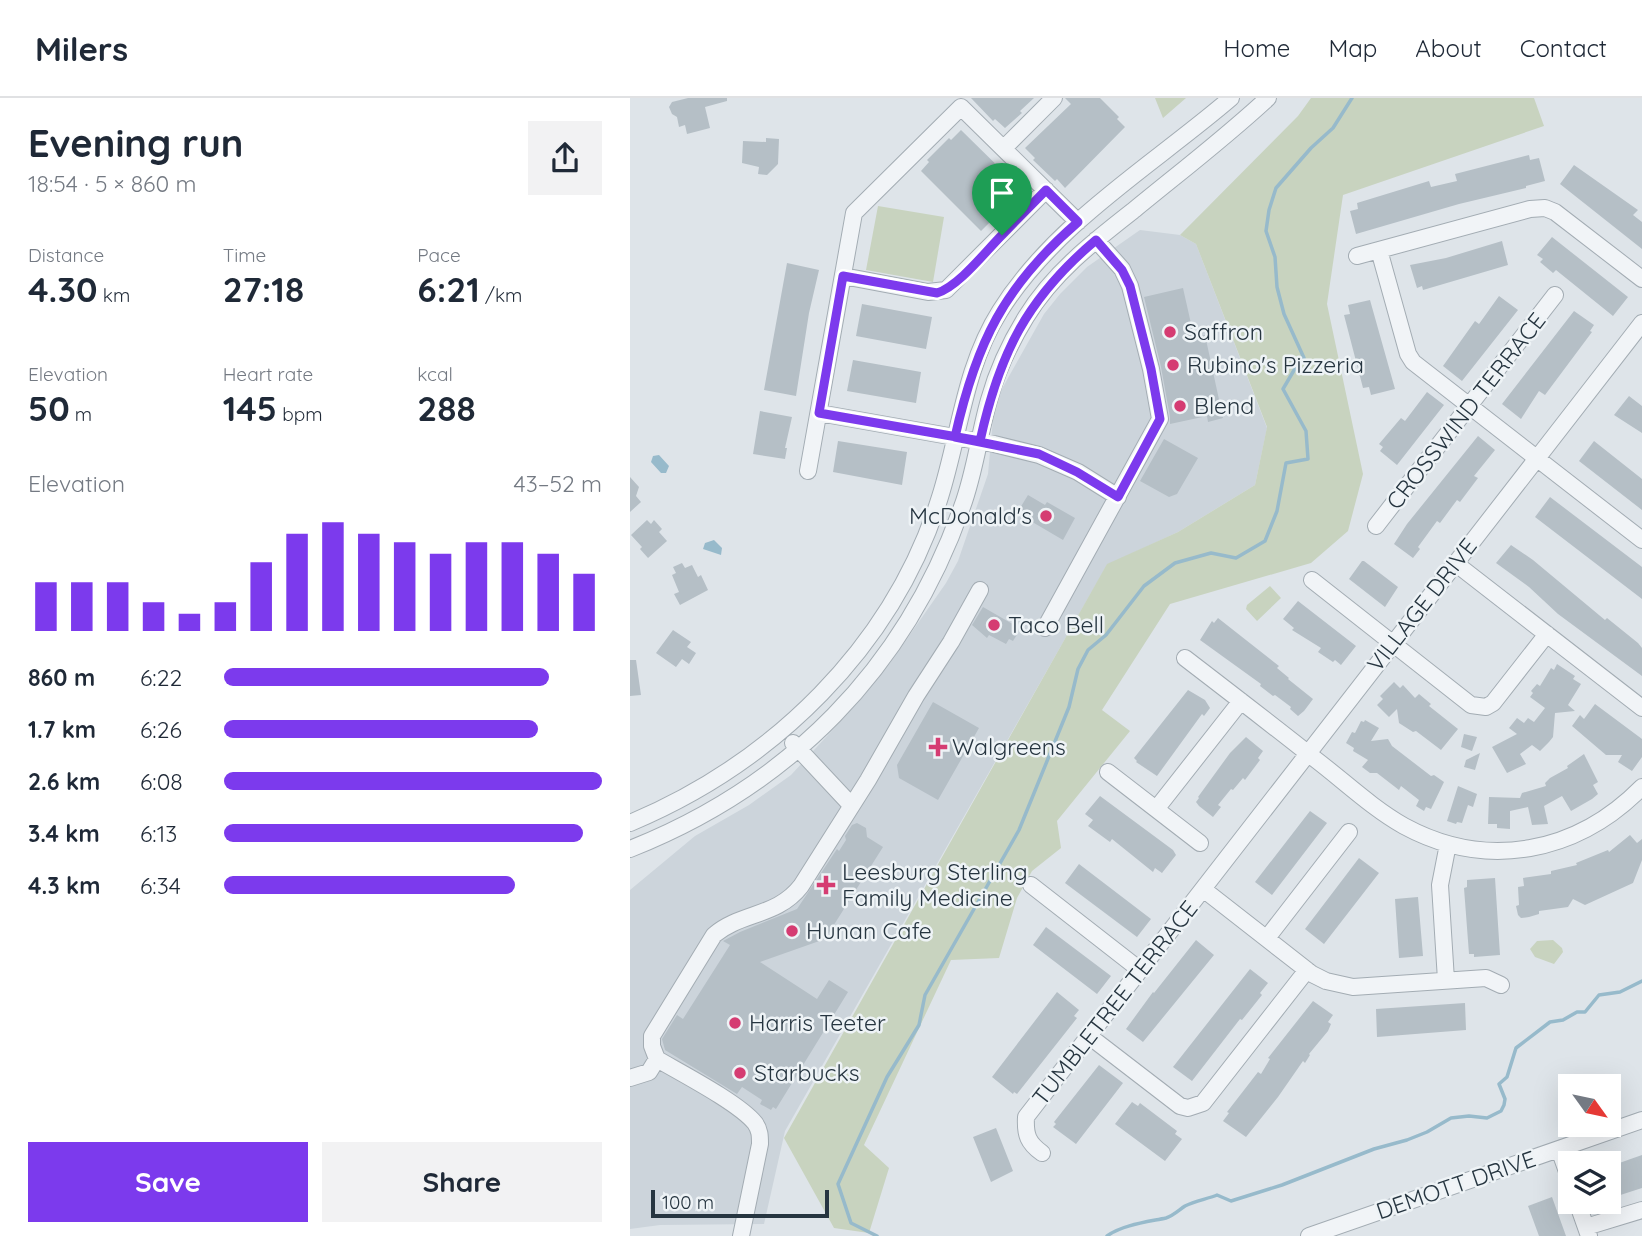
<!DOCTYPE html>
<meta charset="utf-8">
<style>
body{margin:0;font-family:Quicksand,sans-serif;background:#f2f2f3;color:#1f2937;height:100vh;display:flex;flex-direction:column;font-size:26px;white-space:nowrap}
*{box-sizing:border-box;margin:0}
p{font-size:23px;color:#747a83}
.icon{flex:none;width:38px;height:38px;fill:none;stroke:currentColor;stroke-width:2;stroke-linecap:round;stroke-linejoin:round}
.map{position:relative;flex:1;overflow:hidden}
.details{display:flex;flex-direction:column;background:#fff;width:630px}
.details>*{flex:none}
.needle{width:46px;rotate:123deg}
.buttons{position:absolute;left:928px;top:976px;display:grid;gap:14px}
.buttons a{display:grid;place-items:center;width:63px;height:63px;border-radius:0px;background:#fff;box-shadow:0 7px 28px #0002;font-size:35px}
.scale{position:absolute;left:21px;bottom:18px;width:178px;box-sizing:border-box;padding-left:7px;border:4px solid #263540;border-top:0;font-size:19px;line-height:24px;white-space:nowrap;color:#263540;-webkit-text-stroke:5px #eef3f6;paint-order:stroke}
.pin{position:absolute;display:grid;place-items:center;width:60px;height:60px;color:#fff;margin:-72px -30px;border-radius:50% 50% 50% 0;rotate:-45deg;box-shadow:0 0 7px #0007}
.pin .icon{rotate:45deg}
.round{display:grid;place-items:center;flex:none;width:74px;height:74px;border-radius:0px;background:#f2f2f3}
.head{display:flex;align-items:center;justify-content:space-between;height:119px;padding:0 28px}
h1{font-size:38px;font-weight:800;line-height:52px}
.stats{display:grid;grid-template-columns:repeat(3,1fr);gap:10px;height:119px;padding:7px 28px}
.stats div{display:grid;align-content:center}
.stats b{font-size:35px;font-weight:800}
.stats small{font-size:19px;font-weight:400}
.stats p{font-size:19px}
.chart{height:196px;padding:14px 28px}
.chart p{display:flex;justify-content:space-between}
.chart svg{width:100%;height:126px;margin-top:7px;stroke:#7c3aed;stroke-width:6}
.button{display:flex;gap:14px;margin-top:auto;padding:14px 28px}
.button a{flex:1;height:80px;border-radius:0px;background:#7c3aed;color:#fff;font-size:28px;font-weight:800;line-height:80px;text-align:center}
.button a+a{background:#f2f2f3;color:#1f2937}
ul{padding:0 28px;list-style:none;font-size:23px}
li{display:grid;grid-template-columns:112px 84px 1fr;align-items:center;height:52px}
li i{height:18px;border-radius:9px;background:#7c3aed}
header{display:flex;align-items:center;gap:42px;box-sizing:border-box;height:98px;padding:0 35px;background:#fff;border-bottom:2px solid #e0e1e3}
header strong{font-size:33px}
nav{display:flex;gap:38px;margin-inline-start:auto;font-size:24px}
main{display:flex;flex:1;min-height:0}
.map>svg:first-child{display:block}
.built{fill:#ccd4db}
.green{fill:#c8d3bf}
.water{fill:#97bacb}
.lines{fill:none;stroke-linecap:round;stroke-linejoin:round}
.stream{stroke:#97bacb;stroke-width:3.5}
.building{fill:#b5bfc6}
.minor-casing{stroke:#a3acb3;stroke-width:18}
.minor{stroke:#f1f4f7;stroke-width:16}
.route-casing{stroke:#fff;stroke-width:14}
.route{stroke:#7c3aed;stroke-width:9}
.poi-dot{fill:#d53c72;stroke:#eef3f6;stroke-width:2.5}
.labels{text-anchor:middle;stroke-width:5;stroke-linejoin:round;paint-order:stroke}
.poi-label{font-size:23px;fill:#263540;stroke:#eef3f6;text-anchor:start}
.street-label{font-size:23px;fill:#263540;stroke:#eef3f6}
</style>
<header>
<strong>Milers</strong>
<nav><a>Home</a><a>Map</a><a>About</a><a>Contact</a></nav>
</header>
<main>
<section class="details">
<div class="head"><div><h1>Evening run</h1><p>18:54 · 5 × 860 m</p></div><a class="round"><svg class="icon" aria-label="share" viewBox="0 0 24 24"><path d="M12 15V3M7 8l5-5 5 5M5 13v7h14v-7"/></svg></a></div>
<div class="stats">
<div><p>Distance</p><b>4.30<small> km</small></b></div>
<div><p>Time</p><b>27:18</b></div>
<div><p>Pace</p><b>6:21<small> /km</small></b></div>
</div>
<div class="stats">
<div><p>Elevation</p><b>50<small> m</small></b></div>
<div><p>Heart rate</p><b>145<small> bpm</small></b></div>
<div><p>kcal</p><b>288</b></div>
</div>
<div class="chart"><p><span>Elevation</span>43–52 m</p>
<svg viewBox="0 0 160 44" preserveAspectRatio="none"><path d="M5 44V27M15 44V27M25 44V27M35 44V34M45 44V38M55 44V34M65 44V20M75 44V10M85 44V6M95 44V10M105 44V13M115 44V17M125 44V13M135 44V13M145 44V17M155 44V24"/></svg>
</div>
<ul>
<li><b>860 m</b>6:22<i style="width:86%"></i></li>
<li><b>1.7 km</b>6:26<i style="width:83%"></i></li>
<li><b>2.6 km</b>6:08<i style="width:100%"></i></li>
<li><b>3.4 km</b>6:13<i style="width:95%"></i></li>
<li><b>4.3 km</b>6:34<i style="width:77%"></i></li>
</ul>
<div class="button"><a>Save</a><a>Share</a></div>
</section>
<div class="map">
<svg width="1012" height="1138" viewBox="0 0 1012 1138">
<rect width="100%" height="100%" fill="#dee4e9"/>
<!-- built -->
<path class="built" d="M 510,132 L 550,137 L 566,146 L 637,330 L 625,387 L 548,434 L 477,467 L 155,1033 L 134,1126 L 30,1127 L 0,1131 L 0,792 L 65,738 L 119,707 L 161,677 L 232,600 L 260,565 L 316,485 L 328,463 L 358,376 L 363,321 L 369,296 L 414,216 L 430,196 L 457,169 Z"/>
<!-- green -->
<path class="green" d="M 525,0 L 556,0 L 533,20 Z
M 681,0 L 904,0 L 914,28 L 713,97 L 697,206 L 733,376 L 718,433 L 681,465 L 540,506 L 472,612 L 500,633 L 427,723 L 431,750 L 402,773 L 387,800 L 369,860 L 321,862 L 234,1047 L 259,1070 L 239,1135 L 204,1130 L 154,1040 L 477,466 L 548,434 L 625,387 L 637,329 L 566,146 L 550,137 L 668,18 Z
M 248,108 L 314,119 L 303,184 L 236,172 Z
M 640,488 L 651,500 L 627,523 L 616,511 L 617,507 Z
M 923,842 L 932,850 L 933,854 L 924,866 L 905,859 L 900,851 L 907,843 Z"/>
<!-- water -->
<path class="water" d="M 29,357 L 39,368 L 36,375 L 31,375 L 21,364 L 23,358 Z
M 84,442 L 92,450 L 91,457 L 73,451 L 75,445 Z"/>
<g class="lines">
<!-- stream -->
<path class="stream" d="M 247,1138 L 221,1125 L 208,1086 L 257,979 L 289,927 L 295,897 L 389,732 L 439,609 L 448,571 L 458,552 L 476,537 L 514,488 L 545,465 L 581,455 L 606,460 L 635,443 L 647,413 L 656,365 L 678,361 L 676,333 L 653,291 L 670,262 L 674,260 L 654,216 L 647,189 L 645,159 L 636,133 L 639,112 L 646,90 L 681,50 L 703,30 L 722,0
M 477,1138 C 492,1127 517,1124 536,1120 C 543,1118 549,1112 555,1108 C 565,1103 577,1101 587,1097 L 601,1103 L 652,1087 L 744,1051 L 777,1042 L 797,1034 L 821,1020 L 839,1018 L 857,1020 L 871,1013 L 874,1007 L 875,1001 L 869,986 L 877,979 L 886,950 L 920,924 L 933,922 L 947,914 L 955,914 L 969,897 L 990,894 L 1012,883"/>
</g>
<!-- building -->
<path class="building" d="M 58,0 L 97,0 L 97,3 L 75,9 L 80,30 L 57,36 L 55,27 L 49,29 L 47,19 L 42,16 L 39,9 L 42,4 Z
M 341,0 L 404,0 L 390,13 L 392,15 L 375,30 L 365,21 L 363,23 Z
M 435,0 L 470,0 L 489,19 L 487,21 L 495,29 L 435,90 L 427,81 L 425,83 L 403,62 L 405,60 L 395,50 L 441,6 Z
M 331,32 L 392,92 L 375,113 L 362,127 L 360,124 L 351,133 L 291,73 L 299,64 L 297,62 L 319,40 L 321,42 Z
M 136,40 L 149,41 L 148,66 L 137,77 L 128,76 L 129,69 L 112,65 L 113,43 L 136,44 Z
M 899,57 L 900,62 L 909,60 L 915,83 L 896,88 L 896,90 L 829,106 L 726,136 L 720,113 L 728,111 L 727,105 L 799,83 L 801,89 L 827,83 L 825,76 Z
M 944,67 L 1008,112 L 1003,117 L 1012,124 L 1012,151 L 930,86 Z
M 922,139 L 998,199 L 983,218 L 926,172 L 923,175 L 910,164 L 913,161 L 907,157 Z
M 872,143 L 878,167 L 793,192 L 792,188 L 787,190 L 780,167 L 816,160 Z
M 157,165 L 189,172 L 179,215 L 166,298 L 134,292 Z
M 553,190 L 564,239 L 575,237 L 593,320 L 578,324 L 577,318 L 540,326 L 540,319 L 531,269 L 514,199 Z
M 869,198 L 888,212 L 832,283 L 813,268 L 845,223 L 849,226 Z
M 740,202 L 765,291 L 741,297 L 739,289 L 733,290 L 714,217 L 720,216 L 718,207 Z
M 232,206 L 302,219 L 296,251 L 226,238 Z
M 944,213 L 964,227 L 960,233 L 962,234 L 915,297 L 909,293 L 891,321 L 872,306 Z
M 223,262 L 291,274 L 286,305 L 217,293 Z
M 797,294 L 814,307 L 767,367 L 750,353 L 753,349 L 749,346 L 771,320 L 775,323 Z
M 999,298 L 1012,308 L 1012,335 L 984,317 Z
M 130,313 L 162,319 L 155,350 L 157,350 L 155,361 L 123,356 Z
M 848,338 L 865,352 L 844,378 L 848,380 L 830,404 L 827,402 L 810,425 L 807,423 L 788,449 L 790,451 L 783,460 L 764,446 L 777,426 Z
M 534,341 L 568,360 L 547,396 L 539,399 L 510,383 Z
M 208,343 L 277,354 L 272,387 L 203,374 Z
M 964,343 L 1012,381 L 1012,412 L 949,363 Z
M 0,379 L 9,389 L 6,398 L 11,404 L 0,414 Z
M 398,397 L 415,407 L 417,404 L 445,420 L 433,442 L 387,415 Z
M 920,399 L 1012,469 L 1012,501 L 905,419 Z
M 17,422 L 21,426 L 24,422 L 32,431 L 29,434 L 37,443 L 18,460 L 10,451 L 12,449 L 1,437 Z
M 881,447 L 903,462 L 975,522 L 977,520 L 1008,545 L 1012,550 L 1012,578 L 928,516 L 899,489 L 866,465 Z
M 732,463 L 734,463 L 768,489 L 755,509 L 719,481 Z
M 52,465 L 55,470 L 62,467 L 68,479 L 71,477 L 78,492 L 50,507 L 44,496 L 49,494 L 42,477 L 46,475 L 43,469 Z
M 668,503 L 726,548 L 711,567 L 705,562 L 703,564 L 688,554 L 691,550 L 662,532 L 664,530 L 653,521 Z
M 353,509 L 386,528 L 384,533 L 388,535 L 383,543 L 379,541 L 376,546 L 359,537 L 357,540 L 342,527 Z
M 588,520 L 649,568 L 647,570 L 659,580 L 658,581 L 683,601 L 674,613 L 668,618 L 660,611 L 661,609 L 645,597 L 643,598 L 630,588 L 631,586 L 570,542 L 582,523 L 584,525 Z
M 43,532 L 61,544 L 57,549 L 66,555 L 59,566 L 52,561 L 46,569 L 26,555 Z
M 0,562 L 6,562 L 11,597 L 0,598 Z
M 927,566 L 945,578 L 943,581 L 951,586 L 938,607 L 945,613 L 925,615 L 923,639 L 919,644 L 910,653 L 902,647 L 890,656 L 896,666 L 877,675 L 862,649 L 887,636 L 879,630 L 887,620 L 894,625 L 898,620 L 904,624 L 915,610 L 900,599 L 903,595 L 901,593 L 907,586 L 910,588 L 921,570 L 924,572 Z
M 764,584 L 770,590 L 773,587 L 785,600 L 789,596 L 801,606 L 799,608 L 828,631 L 811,652 L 786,633 L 783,634 L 769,625 L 767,611 L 759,619 L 747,607 L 753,601 L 750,598 Z
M 558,592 L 575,602 L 580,610 L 574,618 L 572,616 L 527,678 L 506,664 L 507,663 L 504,660 Z
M 303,604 L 349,630 L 308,702 L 269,680 L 267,667 Z
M 965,606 L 1012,641 L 1012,659 L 1002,673 L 988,664 L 992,657 L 976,657 L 942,628 L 950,617 L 954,621 Z
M 735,622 L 749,630 L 741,643 L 758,641 L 762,648 L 801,678 L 804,677 L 814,684 L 801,711 L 796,709 L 794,713 L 786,708 L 789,702 L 771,688 L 769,692 L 747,675 L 740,675 L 732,669 L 738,662 L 723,653 L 724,650 L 716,645 L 722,634 L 725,635 L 731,623 L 734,624 Z
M 834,636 L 847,639 L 842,653 L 831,649 Z
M 616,639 L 633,653 L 628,660 L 630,662 L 615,682 L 613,680 L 603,692 L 601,691 L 588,707 L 591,709 L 583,719 L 569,708 L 566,704 L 569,700 L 568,699 L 600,655 Z
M 850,655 L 845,672 L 834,669 L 836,662 Z
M 954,656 L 968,684 L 963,687 L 968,696 L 962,701 L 941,713 L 932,698 L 914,708 L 918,726 L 902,727 L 898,709 L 880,713 L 880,731 L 867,730 L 867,726 L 858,726 L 859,699 L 890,700 L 892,695 L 916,688 L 915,685 L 920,680 L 938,670 L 937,668 Z
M 828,688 L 847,696 L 843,709 L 838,707 L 832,725 L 827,724 L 826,726 L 817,723 Z
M 470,698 L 543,752 L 546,757 L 532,775 L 525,770 L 523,774 L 482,741 L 480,744 L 458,728 L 463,722 L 455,716 Z
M 680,713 L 697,725 L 642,797 L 625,784 Z
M 227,725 L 236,730 L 237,739 L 253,749 L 195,841 L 130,864 L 187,901 L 199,882 L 218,894 L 146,1011 L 143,1009 L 141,1012 L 130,1006 L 132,1002 L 112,989 L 107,996 L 35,952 L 32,941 L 47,917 L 53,921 L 100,847 L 93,843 L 110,834 L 167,811 L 207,751 L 209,753 L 216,742 L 215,738 L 222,727 Z
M 1000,737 L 1007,745 L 1012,741 L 1012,762 L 1003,785 L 955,807 L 943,801 L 938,809 L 909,813 L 909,816 L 899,819 L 891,820 L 888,817 L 886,808 L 889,807 L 888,789 L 894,788 L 893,780 L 921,776 L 921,773 L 947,767 L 946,765 L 978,752 L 979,754 Z
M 729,760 L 749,775 L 694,846 L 675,831 Z
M 449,766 L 521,821 L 507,839 L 435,785 Z
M 865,780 L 870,857 L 844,859 L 844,856 L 839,856 L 834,790 L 837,789 L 837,782 Z
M 788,799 L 793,858 L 769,860 L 765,801 Z
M 416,829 L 481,878 L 467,896 L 403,847 Z
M 566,842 L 584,857 L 513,944 L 496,931 L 523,894 L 524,895 Z
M 620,871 L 638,885 L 630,895 L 632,897 L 612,922 L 610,921 L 562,983 L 543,969 Z
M 427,894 L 449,912 L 444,918 L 447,920 L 387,996 L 384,994 L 383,996 L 362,979 Z
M 683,903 L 703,917 L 698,924 L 701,926 L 698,933 L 679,956 L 680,957 L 675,965 L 673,963 L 648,999 L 616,1039 L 593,1023 L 599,1015 L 597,1014 L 628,974 L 631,976 L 640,961 L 638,960 Z
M 835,905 L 836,932 L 747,939 L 746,911 Z
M 469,967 L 493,985 L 446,1046 L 423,1029 L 426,1026 L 424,1024 Z
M 502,1004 L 508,1008 L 510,1005 L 547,1033 L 545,1036 L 552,1041 L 535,1063 L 485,1026 Z
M 366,1030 L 383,1073 L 361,1084 L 343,1039 Z
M 1012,1057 L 1012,1090 L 978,1101 L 978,1069 Z
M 922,1099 L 936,1138 L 909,1138 L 898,1108 Z"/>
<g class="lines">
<!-- minor casing -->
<g class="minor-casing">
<path id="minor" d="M 374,50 L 424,0
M 749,152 L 778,256 L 783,264 L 1012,442
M 727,158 L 900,111 L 915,110 L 925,114 L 1012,181
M 213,178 L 298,194 L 316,192 L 416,92
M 189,315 L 364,346 L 409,357 L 448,374 L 488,399
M 178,373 L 224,115 L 331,9 L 448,124
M 746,428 L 925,197
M 825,465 L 1012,610
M 682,482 L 841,607 L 856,609 L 863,605 L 917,536
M 415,530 L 530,321 L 521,271 L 500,188 L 492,171 L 466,142
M 555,560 C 598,593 642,627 685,661 C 714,683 742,710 774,728 C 857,773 947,755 1012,689
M 163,645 L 221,707
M 478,674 L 570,745
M 527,710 L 611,603
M 0,725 C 143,665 263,549 310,399 C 330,336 334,270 370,213 C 425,125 523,67 601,0
M 0,751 C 159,688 275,571 332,409 C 345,374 349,337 359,302 C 367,273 380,245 396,219 C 423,175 463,144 504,112 C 549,75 595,40 638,0
M 401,787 L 510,872
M 573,791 L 682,876 L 696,883 L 723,889 L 856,880 L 871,887
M 637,840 L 719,734
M 816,882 L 810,787 L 818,746
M 459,938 L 550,1008 L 558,1010 L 573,1005 L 677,872
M 27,961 C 51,975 109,1005 125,1025 C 130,1032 130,1038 130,1046 L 111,1138
M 0,980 L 19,974 L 27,961 L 22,948 L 22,938 L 84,837 C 111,814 147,819 171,788 L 238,682 L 286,598 L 321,544 L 350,492
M 929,1051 L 940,1082
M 412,1055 C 398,1045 395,1037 396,1019 L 1012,225
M 947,1104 L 959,1138
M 956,1129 L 1012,1112
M 679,1138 L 1012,1022"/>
</g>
<!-- minor -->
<use href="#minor" class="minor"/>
</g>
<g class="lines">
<!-- route casing -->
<g class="route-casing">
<path id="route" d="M 372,137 L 416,92 L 448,124 C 374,188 346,245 325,339 L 409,356 L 447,374 L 488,399 L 530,321 L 521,271 L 500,188 L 492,172 L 466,142 C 397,200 369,256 350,343 L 189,315 L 213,178 L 307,195 C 329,188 355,154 372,137"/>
</g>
<!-- route -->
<use href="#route" class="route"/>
</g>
<!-- markers -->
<g class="poi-dot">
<circle cx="540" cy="234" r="7"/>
<circle cx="543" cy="267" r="7"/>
<circle cx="550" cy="308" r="7"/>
<circle cx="416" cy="418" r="7"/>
<circle cx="364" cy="527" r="7"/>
<path d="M304.5 638.5h7v7h7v7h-7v7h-7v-7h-7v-7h7z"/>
<path d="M192.5 776.5h7v7h7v7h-7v7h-7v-7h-7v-7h7z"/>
<circle cx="162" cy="833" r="7"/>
<circle cx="105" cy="925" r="7"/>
<circle cx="110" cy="975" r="7"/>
</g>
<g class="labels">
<!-- poi labels -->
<g class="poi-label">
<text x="554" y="242">Saffron</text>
<text x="557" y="275">Rubino's Pizzeria</text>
<text x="564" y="316">Blend</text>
<text x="402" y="426" text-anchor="end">McDonald's</text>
<text x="378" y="535">Taco Bell</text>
<text x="322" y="657">Walgreens</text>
<text x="212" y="782">Leesburg Sterling<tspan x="212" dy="26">Family Medicine</tspan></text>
<text x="176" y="841">Hunan Cafe</text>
<text x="119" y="933">Harris Teeter</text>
<text x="124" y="983">Starbucks</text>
</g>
<!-- street labels -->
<g class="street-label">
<text transform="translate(836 313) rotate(-52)" y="8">CROSSWIND TERRACE</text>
<text transform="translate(792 507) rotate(-52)" y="8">VILLAGE DRIVE</text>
<text transform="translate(485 905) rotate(-52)" y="8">TUMBLETREE TERRACE</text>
<text transform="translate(826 1087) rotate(-19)" y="8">DEMOTT DRIVE</text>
</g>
</g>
</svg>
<div class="buttons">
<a><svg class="needle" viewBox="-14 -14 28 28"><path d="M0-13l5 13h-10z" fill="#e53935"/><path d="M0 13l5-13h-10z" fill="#747a83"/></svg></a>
<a><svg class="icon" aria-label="layers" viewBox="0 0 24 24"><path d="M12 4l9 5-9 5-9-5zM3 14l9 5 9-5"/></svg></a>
</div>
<div class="scale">100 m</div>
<div class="pin" style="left:372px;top:137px;background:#1e9e55"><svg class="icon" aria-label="arrive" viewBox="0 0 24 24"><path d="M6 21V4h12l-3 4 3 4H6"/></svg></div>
</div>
</main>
